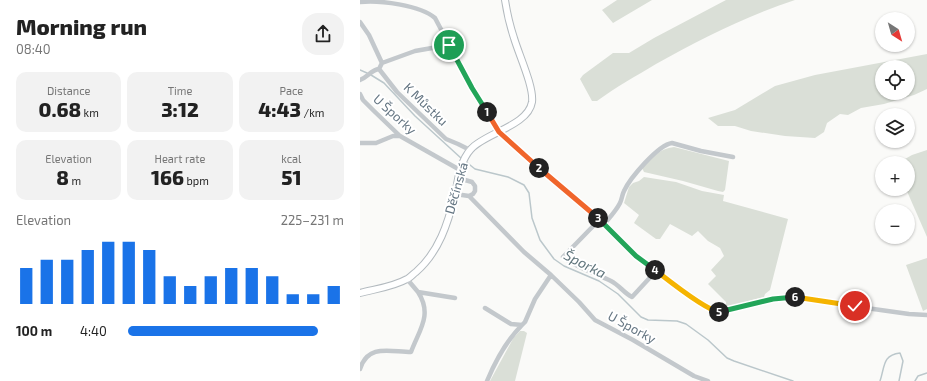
<!DOCTYPE html>
<meta charset="utf-8">
<style>
body{margin:0;font-family:"Exo 2",sans-serif;background:#f2f2f2;color:#222;height:100vh;display:flex;flex-direction:column;font-size:15px;white-space:nowrap}
*{box-sizing:border-box;margin:0}
p{font-size:13px;color:#767676}
.icon{flex:none;width:22px;height:22px;fill:none;stroke:currentColor;stroke-width:2;stroke-linecap:round;stroke-linejoin:round}
.map{position:relative;flex:1;overflow:hidden}
.sheet{display:flex;flex-direction:column;background:#fff;width:360px}
.sheet>*{flex:none}
.needle{width:26px;rotate:143deg}
.controls{position:absolute;left:515px;top:12px;display:grid;gap:8px}
.controls a{display:grid;place-items:center;width:40px;height:40px;border-radius:50%;background:#fff;box-shadow:0 1px 3px #0004;font-size:20px}
.pin{position:absolute;display:grid;place-items:center;width:34px;height:34px;color:#fff;margin:-17px;border:2px solid #fff;border-radius:50%;box-shadow:0 1px 4px #0007}
.km{position:absolute;width:20px;height:20px;margin:-10px;border-radius:50%;background:#222;color:#fff;font-size:11px;line-height:20px;text-align:center}
.round{display:grid;place-items:center;flex:none;width:42px;height:42px;border-radius:16px;background:#f2f2f2}
.headline{display:flex;align-items:center;justify-content:space-between;height:68px;padding:0 16px}
h1{font-size:22px;font-weight:800;line-height:30px}
.figures{display:grid;grid-template-columns:repeat(3,1fr);gap:6px;height:68px;padding:4px 16px}
.figures div{display:grid;align-content:center;border-radius:10px;background:#f2f2f2;text-align:center}
.figures b{font-size:20px;font-weight:800}
.figures small{font-size:11px;font-weight:400}
.figures p{font-size:11px}
.chart{height:112px;padding:8px 16px}
.chart p{display:flex;justify-content:space-between}
.chart svg{width:100%;height:72px;margin-top:4px;stroke:#1a73e8;stroke-width:6}
ul{padding:0 16px;list-style:none;font-size:13px}
li{display:grid;grid-template-columns:64px 48px 1fr;align-items:center;height:30px}
li i{height:10px;border-radius:5px;background:#1a73e8}
main{display:flex;flex:1;min-height:0}
.map>svg:first-child{display:block}
.green{fill:#dadfd7;fill-rule:evenodd}
.lines{fill:none;stroke-linecap:round;stroke-linejoin:round}
.stream{stroke:#bbc7cb;stroke-width:1.5}
.secondary-casing{stroke:#b3babf;stroke-width:8}
.street{stroke:#c3c8cc;stroke-width:4.5}
.secondary{stroke:#fff;stroke-width:6}
.split-1-casing{stroke:#fff;stroke-width:8}
.split-2-casing{stroke:#fff;stroke-width:8}
.split-3-casing{stroke:#fff;stroke-width:8}
.split-4-casing{stroke:#fff;stroke-width:8}
.split-5-casing{stroke:#fff;stroke-width:8}
.split-6-casing{stroke:#fff;stroke-width:8}
.split-7-casing{stroke:#fff;stroke-width:8}
.split-1{stroke:#22a559;stroke-width:5}
.split-2{stroke:#f0652b;stroke-width:5}
.split-3{stroke:#f0652b;stroke-width:5}
.split-4{stroke:#22a559;stroke-width:5}
.split-5{stroke:#f5b400;stroke-width:5}
.split-6{stroke:#22a559;stroke-width:5}
.split-7{stroke:#f5b400;stroke-width:5}
.labels{text-anchor:middle;stroke-width:4;stroke-linejoin:round;paint-order:stroke}
.street-label{font-size:13px;fill:#657683;stroke:#fff}
.water-label{font-size:14px;font-style:italic;fill:#60757c;stroke:#fff}
</style>
<main>
<section class="sheet">
<div class="headline"><div><h1>Morning run</h1><p>08:40</p></div><a class="round"><svg class="icon" aria-label="share" viewBox="0 0 24 24"><path d="M12 15V3M7 8l5-5 5 5M5 13v7h14v-7"/></svg></a></div>
<div class="figures">
<div><p>Distance</p><b>0.68<small> km</small></b></div>
<div><p>Time</p><b>3:12</b></div>
<div><p>Pace</p><b>4:43<small> /km</small></b></div>
</div>
<div class="figures">
<div><p>Elevation</p><b>8<small> m</small></b></div>
<div><p>Heart rate</p><b>166<small> bpm</small></b></div>
<div><p>kcal</p><b>51</b></div>
</div>
<div class="chart"><p><span>Elevation</span>225–231 m</p>
<svg viewBox="0 0 160 44" preserveAspectRatio="none"><path d="M5 44V22M15 44V17M25 44V17M35 44V11M45 44V6M55 44V6M65 44V11M75 44V27M85 44V33M95 44V27M105 44V22M115 44V22M125 44V27M135 44V38M145 44V38M155 44V33"/></svg>
</div>
<ul>
<li><b>100 m</b>4:40<i style="width:88%"></i></li>
</ul>
</section>
<div class="map">
<svg width="567" height="381" viewBox="0 0 567 381">
<rect width="100%" height="100%" fill="#fafaf8"/>
<!-- green -->
<path class="green" d="M 257,0 L 292,0 L 253,23 L 242,10 Z
M 366,0 L 435,0 C 386,16 341,39 296,64 C 276,76 256,87 237,101 L 232,101 L 220,79 L 223,75 L 253,53 L 269,53 L 294,38 Z
M 567,54 L 567,89 L 554,95 L 524,104 L 501,108 L 488,115 L 480,114 L 467,123 L 464,132 L 455,138 L 425,136 L 391,131 L 375,126 L 358,126 L 348,118 L 375,110 L 415,86 L 455,75 ZM 522,67 L 548,67 L 548,93 L 522,93 Z
M 314,147 L 369,161 L 365,190 L 363,192 L 358,191 L 323,181 L 284,172 L 282,168 C 293,157 299,149 314,147 Z
M 567,150 L 567,237 L 546,189 L 548,189 L 548,163 L 538,163 L 552,155 Z
M 284,177 L 316,182 L 342,191 L 364,195 L 363,201 L 428,219 L 410,290 L 405,294 L 404,297 L 367,307 L 366,305 L 366,302 L 348,284 L 356,276 L 351,270 L 364,256 L 360,248 L 348,241 L 338,231 L 332,236 L 310,224 L 300,239 L 296,239 L 274,223 L 279,215 L 264,203 L 269,187 L 273,183 L 279,181 Z
M 567,258 L 567,309 L 563,311 L 546,265 Z
M 160,331 L 164,331 L 167,333 L 155,381 L 130,381 L 154,337 Z"/>
<g class="lines">
<!-- stream -->
<path class="stream" d="M 0,70 L 7,73
M 11,75 L 24,83 L 55,116 L 102,159
M 105,161 L 115,169 L 148,177 L 164,185 L 169,193 L 172,218 L 180,240 L 194,259 L 204,266 L 239,281 L 258,294 L 281,317 L 288,320 L 317,321 L 326,324 L 348,340 L 367,358 L 374,361 L 433,381
M 520,381 C 525,367 522,355 540,353 L 543,361 L 539,381
M 555,381 L 558,376 L 567,373"/>
<!-- secondary casing -->
<g class="secondary-casing">
<path id="secondary" d="M 0,293 C 15,289 33,287 47,279 C 50,278 53,274 56,272 C 79,252 88,223 95,195 C 98,179 100,161 111,149 C 125,133 168,126 172,102 C 174,87 159,55 154,38 C 150,26 147,13 145,0"/>
</g>
<!-- street -->
<path class="street" d="M 0,2 C 19,0 60,5 75,18 L 112,88 L 139,131 L 164,155 L 245,223 L 276,256 L 350,310 L 361,312 L 413,299 L 428,297 L 549,314 L 567,315
M 0,22 L 9,35 L 22,63 L 19,69 L 37,92 L 86,139 L 98,144 L 110,150
M 22,63 L 55,51 L 89,45
M 0,80 C 8,77 11,70 19,69
M 0,94 L 3,100 L 14,111 L 40,136 L 100,170
M 0,143 L 16,143 L 33,136 L 40,136
M 95,194 L 109,196 L 113,194 L 115,191 L 115,186 L 112,182 L 98,178
M 109,196 L 164,252 L 191,275 L 219,302 L 235,320 L 273,340 L 334,376 L 348,381
M 240,219 L 203,257 C 217,268 235,273 251,281 C 259,285 264,293 272,297 L 296,271
M 245,223 C 250,217 256,211 260,203 C 262,199 262,195 264,191 C 270,178 298,145 312,143 L 341,151 L 373,157
M 47,279 L 58,292 L 95,298
M 125,308 L 151,324 L 162,325 L 165,322 L 175,299 L 191,275
M 0,369 C 8,343 31,352 51,352 C 59,330 73,315 58,292
M 127,381 C 135,362 147,340 162,325"/>
<!-- secondary -->
<use href="#secondary" class="secondary"/>
</g>
<g class="lines">
<!-- split-1 casing -->
<g class="split-1-casing">
<path id="split-1" d="M 89,45 L 112,88 L 127,112"/>
</g>
<!-- split-2 casing -->
<g class="split-2-casing">
<path id="split-2" d="M 127,112 L 139,132 L 179,168"/>
</g>
<!-- split-3 casing -->
<g class="split-3-casing">
<path id="split-3" d="M 179,168 L 238,218"/>
</g>
<!-- split-4 casing -->
<g class="split-4-casing">
<path id="split-4" d="M 238,218 L 276,256 L 295,270"/>
</g>
<!-- split-5 casing -->
<g class="split-5-casing">
<path id="split-5" d="M 295,270 C 308,280 345,310 359,312"/>
</g>
<!-- split-6 casing -->
<g class="split-6-casing">
<path id="split-6" d="M 359,312 L 413,299 L 435,297"/>
</g>
<!-- split-7 casing -->
<g class="split-7-casing">
<path id="split-7" d="M 435,297 L 495,306"/>
</g>
<!-- split-1 -->
<use href="#split-1" class="split-1"/>
<!-- split-2 -->
<use href="#split-2" class="split-2"/>
<!-- split-3 -->
<use href="#split-3" class="split-3"/>
<!-- split-4 -->
<use href="#split-4" class="split-4"/>
<!-- split-5 -->
<use href="#split-5" class="split-5"/>
<!-- split-6 -->
<use href="#split-6" class="split-6"/>
<!-- split-7 -->
<use href="#split-7" class="split-7"/>
</g>
<g class="labels">
<!-- street labels -->
<g class="street-label">
<text transform="translate(66 104) rotate(44)" y="5">K Můstku</text>
<text transform="translate(35 114) rotate(42)" y="5">U Šporky</text>
<text transform="translate(96 188) rotate(-74)" y="5">Děčínská</text>
<text transform="translate(272 327) rotate(29)" y="5">U Šporky</text>
</g>
<!-- water labels -->
<g class="water-label">
<text transform="translate(225 264) rotate(27)" y="5">Šporka</text>
</g>
</g>
</svg>
<div class="controls">
<a><svg class="needle" viewBox="-14 -14 28 28"><path d="M0-13l5 13h-10z" fill="#e53935"/><path d="M0 13l5-13h-10z" fill="#767676"/></svg></a>
<a><svg class="icon" aria-label="locate" viewBox="0 0 24 24"><circle cx="12" cy="12" r="6"/><path d="M12 2v4M12 18v4M2 12h4M18 12h4"/></svg></a>
<a><svg class="icon" aria-label="layers" viewBox="0 0 24 24"><path d="M12 4l9 5-9 5-9-5zM3 14l9 5 9-5"/></svg></a>
<a>+</a>
<a>−</a>
</div>
<div class="pin" style="left:89px;top:45px;background:#1e9e55"><svg class="icon" aria-label="arrive" viewBox="0 0 24 24"><path d="M6 21V4h12l-3 4 3 4H6"/></svg></div>
<div class="pin" style="left:495px;top:306px;background:#d93025"><svg class="icon" aria-label="check" viewBox="0 0 24 24"><path d="M5 12l5 5 9-10"/></svg></div>
<b class="km" style="left:127px;top:112px">1</b>
<b class="km" style="left:179px;top:168px">2</b>
<b class="km" style="left:238px;top:218px">3</b>
<b class="km" style="left:295px;top:270px">4</b>
<b class="km" style="left:359px;top:312px">5</b>
<b class="km" style="left:435px;top:297px">6</b>
</div>
</main>
